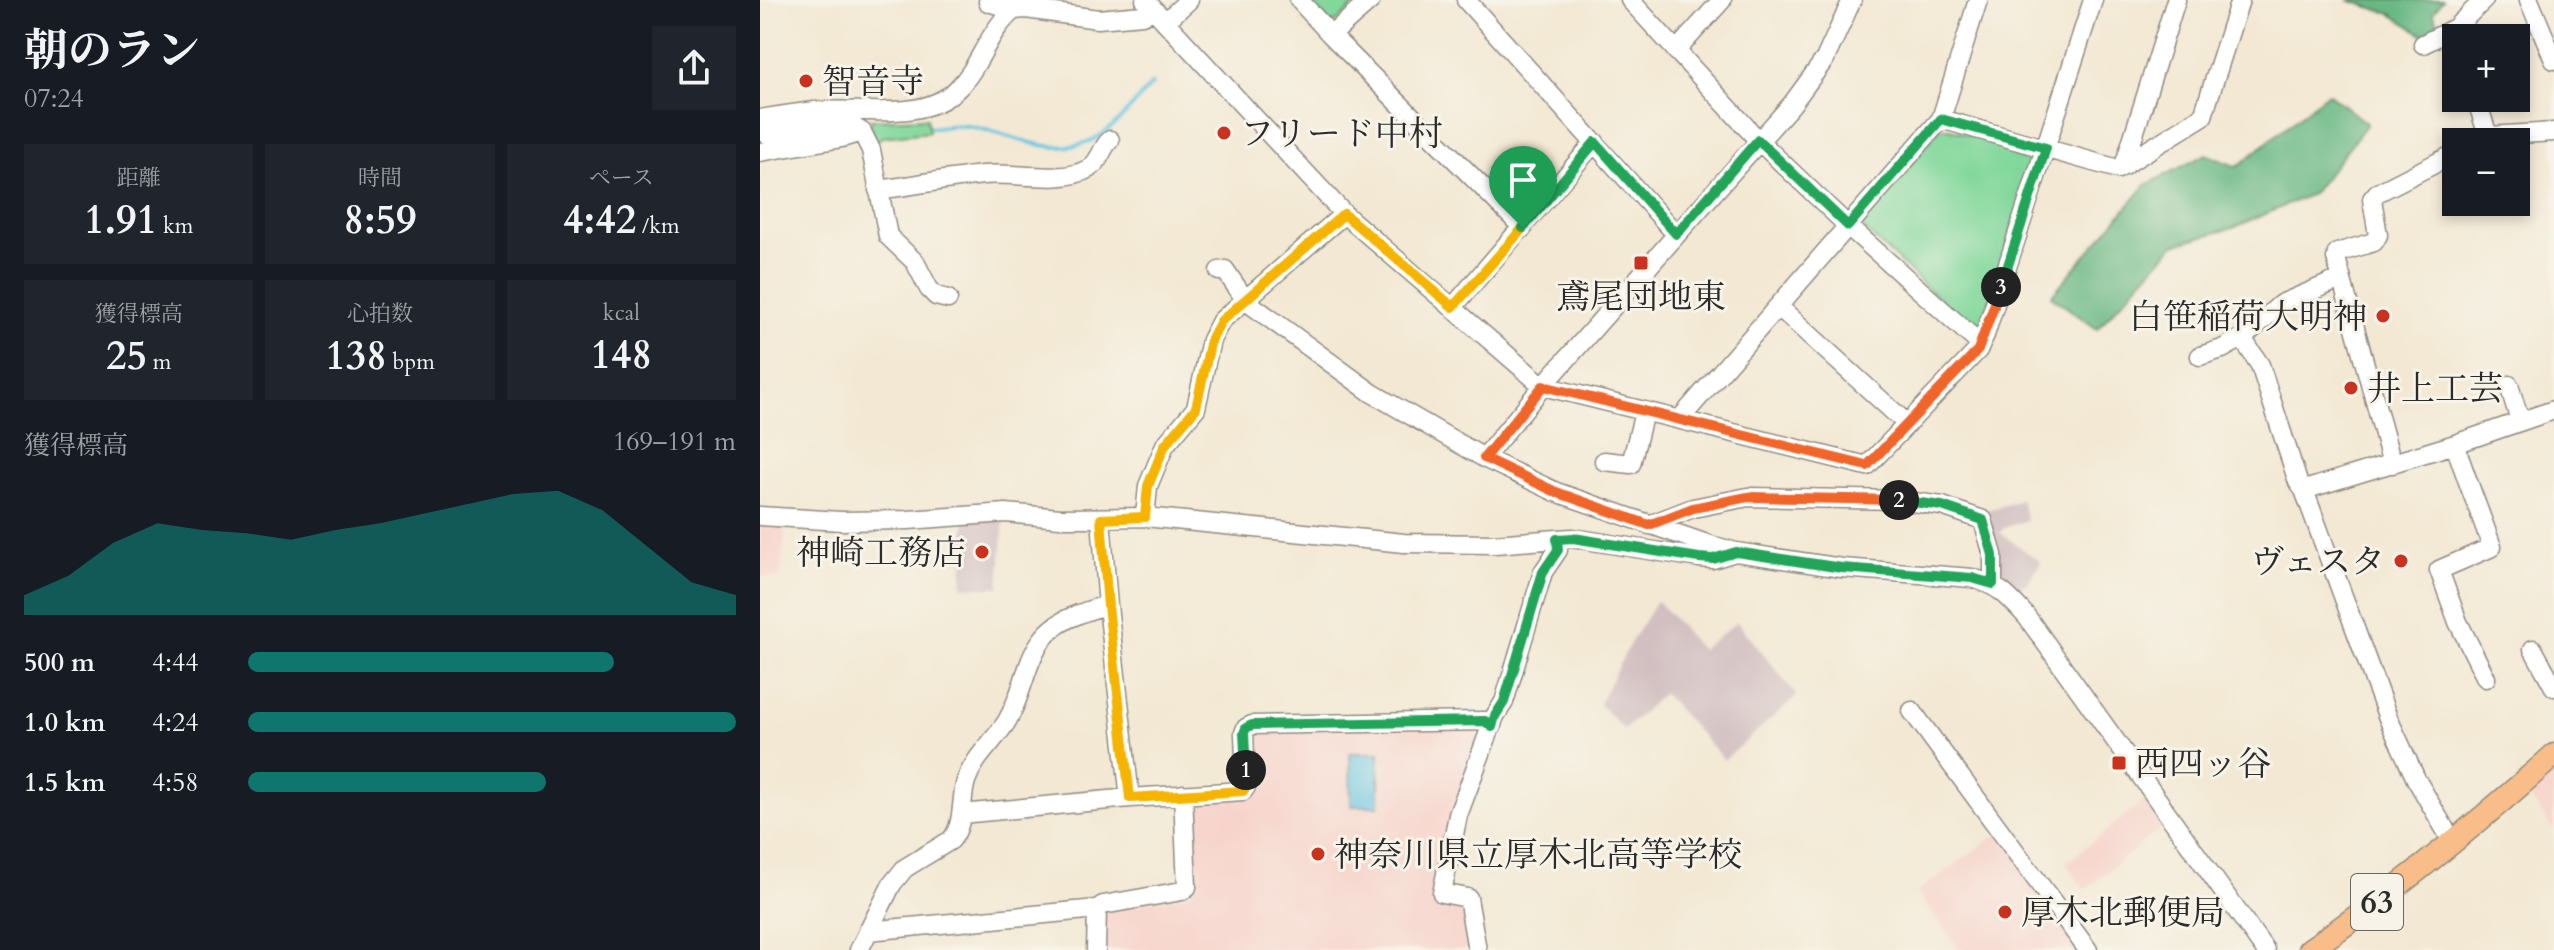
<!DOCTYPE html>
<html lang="ja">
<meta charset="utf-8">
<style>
body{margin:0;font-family:Cardo,"Noto Serif JP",serif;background:#20242c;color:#f1f3f6;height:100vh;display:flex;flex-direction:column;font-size:30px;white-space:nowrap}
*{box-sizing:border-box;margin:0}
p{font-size:26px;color:#9ea1a6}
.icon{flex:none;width:44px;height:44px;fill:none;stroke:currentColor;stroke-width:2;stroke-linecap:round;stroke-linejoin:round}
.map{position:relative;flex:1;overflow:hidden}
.details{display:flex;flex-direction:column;background:#171b24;width:760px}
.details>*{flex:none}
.tools{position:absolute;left:1682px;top:24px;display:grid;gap:16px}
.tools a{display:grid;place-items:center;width:88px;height:88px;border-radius:0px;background:#171b24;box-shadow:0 4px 12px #0003;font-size:40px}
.pin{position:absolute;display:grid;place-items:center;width:68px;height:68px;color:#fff;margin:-82px -34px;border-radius:50% 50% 50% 0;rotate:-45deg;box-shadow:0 0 8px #0007}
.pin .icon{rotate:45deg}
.km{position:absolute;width:40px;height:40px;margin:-20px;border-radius:50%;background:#222;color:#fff;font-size:22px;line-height:40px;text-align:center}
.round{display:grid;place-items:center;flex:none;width:84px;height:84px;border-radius:0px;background:#20242c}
.headline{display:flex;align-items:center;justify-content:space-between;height:136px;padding:0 24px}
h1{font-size:44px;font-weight:700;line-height:60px}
.stats{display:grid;grid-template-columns:repeat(3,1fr);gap:12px;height:136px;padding:8px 24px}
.stats div{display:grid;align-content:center;border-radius:0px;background:#20242c;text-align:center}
.stats b{font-size:40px;font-weight:700}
.stats small{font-size:22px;font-weight:400}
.stats p{font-size:22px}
.chart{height:224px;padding:16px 24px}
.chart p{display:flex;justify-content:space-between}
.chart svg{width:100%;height:144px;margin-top:8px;fill:#0f766e;opacity:.7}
ul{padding:0 24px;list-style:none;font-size:26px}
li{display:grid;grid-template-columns:128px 96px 1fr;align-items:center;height:60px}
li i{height:20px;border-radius:10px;background:#0f766e}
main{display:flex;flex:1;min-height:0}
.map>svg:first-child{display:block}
.built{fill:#f7d1c9}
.industrial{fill:#d2bfc1}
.green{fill:#82d89b;stroke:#568263;stroke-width:2}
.forest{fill:#69b883;stroke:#4a7257;stroke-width:2}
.water{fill:#63c5e1;stroke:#477886;stroke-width:2}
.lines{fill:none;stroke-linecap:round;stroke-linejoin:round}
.stream{stroke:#63c5e1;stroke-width:4}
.minor-casing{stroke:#8f8a7f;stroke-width:21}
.major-casing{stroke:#8f8a7f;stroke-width:25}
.minor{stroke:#fff;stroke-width:18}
.major{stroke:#f8bd89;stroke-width:22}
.split-1-casing{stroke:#fff;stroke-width:16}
.split-2-casing{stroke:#fff;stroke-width:16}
.split-3-casing{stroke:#fff;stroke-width:16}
.split-4-casing{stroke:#fff;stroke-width:16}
.split-1{stroke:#f5b400;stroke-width:10}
.split-2{stroke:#22a559;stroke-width:10}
.split-3{stroke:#f0652b;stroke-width:10}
.split-4{stroke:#22a559;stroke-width:10}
.poi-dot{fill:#c8321e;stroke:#f7f3e8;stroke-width:3}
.labels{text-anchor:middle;stroke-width:6;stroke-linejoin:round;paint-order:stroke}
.shield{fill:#f7f3e8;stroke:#686764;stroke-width:2}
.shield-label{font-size:32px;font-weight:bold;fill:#2b2b2b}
.poi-label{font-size:34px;fill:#2b2b2b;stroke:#f7f3e8;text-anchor:start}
</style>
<main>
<section class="details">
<div class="headline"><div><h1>朝のラン</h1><p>07:24</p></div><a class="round"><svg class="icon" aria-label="share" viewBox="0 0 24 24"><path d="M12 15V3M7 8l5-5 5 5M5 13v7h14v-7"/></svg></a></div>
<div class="stats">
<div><p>距離</p><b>1.91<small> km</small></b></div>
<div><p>時間</p><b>8:59</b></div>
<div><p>ペース</p><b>4:42<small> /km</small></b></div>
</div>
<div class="stats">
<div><p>獲得標高</p><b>25<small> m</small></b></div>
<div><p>心拍数</p><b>138<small> bpm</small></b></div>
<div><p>kcal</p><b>148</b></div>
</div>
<div class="chart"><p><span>獲得標高</span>169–191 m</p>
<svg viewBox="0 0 160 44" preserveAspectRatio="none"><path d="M0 44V38L10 32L20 22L30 16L40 18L50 19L60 21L70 18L80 16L90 13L100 10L110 7L120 6L130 12L140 23L150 34L160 38V44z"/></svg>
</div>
<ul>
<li><b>500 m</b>4:44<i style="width:75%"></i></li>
<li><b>1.0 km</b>4:24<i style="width:100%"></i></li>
<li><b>1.5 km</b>4:58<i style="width:61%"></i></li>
</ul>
</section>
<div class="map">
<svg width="1794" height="950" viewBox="0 0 1794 950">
<rect width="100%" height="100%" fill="#f7f3e8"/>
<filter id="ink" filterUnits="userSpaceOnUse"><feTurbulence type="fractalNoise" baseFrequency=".0125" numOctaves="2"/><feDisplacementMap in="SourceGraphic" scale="16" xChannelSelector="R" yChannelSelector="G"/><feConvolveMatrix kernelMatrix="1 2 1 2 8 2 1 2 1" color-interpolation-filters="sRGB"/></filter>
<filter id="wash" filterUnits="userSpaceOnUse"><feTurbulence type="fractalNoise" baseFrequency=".006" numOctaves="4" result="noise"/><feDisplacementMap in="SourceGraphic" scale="32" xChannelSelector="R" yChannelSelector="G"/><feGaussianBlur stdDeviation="1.8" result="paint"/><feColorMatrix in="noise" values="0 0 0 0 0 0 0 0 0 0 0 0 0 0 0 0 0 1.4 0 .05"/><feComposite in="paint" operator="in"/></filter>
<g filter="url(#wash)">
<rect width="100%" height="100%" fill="#f3e8d3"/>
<!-- built -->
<path class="built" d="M 0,520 L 26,523 L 20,578 L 0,577 Z
M 723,727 L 677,899 L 702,904 L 711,950 L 343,950 L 343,917 L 347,911 L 432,893 L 428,802 L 492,793 L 490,734 L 496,730 Z
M 1794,772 L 1794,831 L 1769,795 Z
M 1386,799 L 1405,824 L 1325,890 L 1306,863 Z
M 1239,833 L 1326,950 L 1200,950 L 1157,892 Z"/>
<!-- industrial -->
<path class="industrial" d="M 1261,500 L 1267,520 L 1244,528 L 1240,533 L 1281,562 L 1268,582 L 1257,590 L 1239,566 L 1227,510 Z
M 244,517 L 239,587 L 202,587 L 205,521 Z
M 897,600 L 941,650 L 977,622 L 1037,696 L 964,760 L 903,693 L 864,730 L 839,704 L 869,645 Z"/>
<!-- green -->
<path class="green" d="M 549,0 L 601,0 L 575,23 L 570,23 Z
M 167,118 L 169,132 L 122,137 L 115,142 L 110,120 Z
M 1186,128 L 1272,153 L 1274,160 L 1220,331 L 1214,331 L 1103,228 L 1101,221 L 1180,129 Z"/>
<!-- forest -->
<path class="forest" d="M 1588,0 L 1683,0 L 1673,12 L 1679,27 L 1664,35 L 1631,14 Z
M 1568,93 L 1607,124 L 1552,194 L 1473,228 L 1415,244 L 1337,329 L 1291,296 L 1386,185 L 1446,154 L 1477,167 Z"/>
<!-- water -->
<path class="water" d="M 590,753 L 619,753 L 619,806 L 591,806 Z"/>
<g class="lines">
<!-- stream -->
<path class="stream" d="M 171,128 C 183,127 196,124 208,126 C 250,133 292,160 334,139 C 356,128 375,102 392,84"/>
</g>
</g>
<g filter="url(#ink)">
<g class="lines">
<!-- minor casing -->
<g class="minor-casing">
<path id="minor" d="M 385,0 L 584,214 L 783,386 L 1107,466 L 1218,350 L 1225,335 L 1333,0
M 539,0 L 571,35 L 763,228
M 706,0 L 916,234
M 870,0 L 998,140 L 1088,226 L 1220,344
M 1769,0 L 1794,60
M 228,2 L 254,10 L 266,9 L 338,19 L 382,15 L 394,10
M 405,22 L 429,0
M 571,35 L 611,0
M 1698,38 L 1695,28 L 1724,0
M 1663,44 L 1695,28
M 916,51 L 962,0
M 1716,98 L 1728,136
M 0,119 C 18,116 37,113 55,111 C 99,107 163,123 197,89 C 221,66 228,30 254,10
M 1181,119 L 1358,169 L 1443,116 L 1480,0
M 0,130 L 9,135 L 72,124 L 91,125 L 102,132 L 111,150 L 128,236 L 155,262 L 169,289 L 176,296 L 188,299
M 1716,142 L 1728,136 L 1794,132
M 0,152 L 82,138 L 102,132
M 1364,166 L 1416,0
M 118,190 C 153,185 188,179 223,175 C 254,172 302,184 328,169 C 340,163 341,148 350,140
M 459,271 L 465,270 L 486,301 L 612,393 L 724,458 L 796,492 L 947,544 L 976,552 L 1082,568 L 1212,578 C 1240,586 1248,596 1267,617 L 1505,950
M 693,307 L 835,142
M 1019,307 L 1147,424
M 1482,338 L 1500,365 L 1538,482 L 1544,490
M 1440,356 L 1462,349 L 1482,338 L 1521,304 L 1580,279
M 1749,385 L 1760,421
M 920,419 L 1181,119 L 1218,0
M 1695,444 C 1706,479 1720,512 1732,547 L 1679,570 L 1698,622 L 1726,678
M 724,458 L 783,386 L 1032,104 L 1065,59 L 1092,0
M 844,461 L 871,464 L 884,412
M 1632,464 L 1576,258 L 1577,253 L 1614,242 L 1618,235 L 1612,199 L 1617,193 L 1696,153
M 0,516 L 81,521 L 148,520 L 246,513 L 300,518 L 385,517 L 644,543 L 735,544 L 797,539 L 798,550 L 783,572 L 744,702 L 735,716 L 698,815 L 682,893 L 708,898 L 717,950
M 385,517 L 388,486 L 405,445 L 436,408 L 451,340 L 461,321 L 584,214
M 341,519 L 348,606 L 370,798
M 889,525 L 933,508 L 988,497 L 1139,500 L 1182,506 L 1223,520 L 1233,555 L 1233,584
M 797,539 L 813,538 L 939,558 L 953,559 L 975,552
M 1773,649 L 1794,687
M 1152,711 L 1328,950
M 201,814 L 370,798 L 483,791 L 486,787 L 484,733 L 486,728 L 492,725 L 725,721 L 732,727
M 1693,843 L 1656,779 L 1628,718 L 1544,490 L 1695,444 L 1794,410
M 108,931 L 337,909 L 343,905 L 422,891 L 427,887 L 423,794
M 99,950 L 132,884 L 145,868 L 191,840 C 205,824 200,800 206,781 C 214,757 234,742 247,721 C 272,678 263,634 319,614 C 328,611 338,606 348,606
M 336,950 L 337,909"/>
</g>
<!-- major casing -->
<g class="major-casing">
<path id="major" d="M 1549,950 C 1636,891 1716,825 1794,755"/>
</g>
<!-- minor -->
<use href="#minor" class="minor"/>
<!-- major -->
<use href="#major" class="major"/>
</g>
</g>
<g class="lines" filter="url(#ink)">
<!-- split-1 casing -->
<g class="split-1-casing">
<path id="split-1" d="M 486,770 L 486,787 L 483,791 L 370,798 L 348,606 L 341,519 L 385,517 L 388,486 L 405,445 L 436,408 L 451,340 L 461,321 L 584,214 L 693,307 L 763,228"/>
</g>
<!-- split-2 casing -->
<g class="split-2-casing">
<path id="split-2" d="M 486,770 L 484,733 L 486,728 L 492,725 L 725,721 L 732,727 L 735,716 L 744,702 L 783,572 L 798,550 L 797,539 L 813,538 L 939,558 L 953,559 L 976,552 L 1082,568 L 1212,578 L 1233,584 L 1233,555 L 1223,520 L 1182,506 L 1139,500"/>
</g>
<!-- split-3 casing -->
<g class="split-3-casing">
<path id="split-3" d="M 1139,500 L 988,497 L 933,508 L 889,525 L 796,492 L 724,458 L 783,386 L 1107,466 L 1218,350 L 1241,287"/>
</g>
<!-- split-4 casing -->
<g class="split-4-casing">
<path id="split-4" d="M 763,228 L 835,142 L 916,234 L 998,140 L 1088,226 L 1181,119 L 1286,148 L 1241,287"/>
</g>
<!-- split-1 -->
<use href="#split-1" class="split-1"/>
<!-- split-2 -->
<use href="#split-2" class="split-2"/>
<!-- split-3 -->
<use href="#split-3" class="split-3"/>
<!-- split-4 -->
<use href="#split-4" class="split-4"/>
</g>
<!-- markers -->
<g class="poi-dot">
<circle cx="46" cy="81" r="8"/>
<circle cx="464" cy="133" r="8"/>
<rect x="873" y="255" width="16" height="16" rx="4"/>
<circle cx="1623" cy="316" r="8"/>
<circle cx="1591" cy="388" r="8"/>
<circle cx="222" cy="552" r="8"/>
<circle cx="1641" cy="561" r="8"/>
<rect x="1351" y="755" width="16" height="16" rx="4"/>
<circle cx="558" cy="854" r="8"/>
<circle cx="1245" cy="912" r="8"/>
</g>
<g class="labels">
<!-- shield labels -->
<rect class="shield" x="1591" y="874" width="52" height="56" rx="6"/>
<g class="shield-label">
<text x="1617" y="913">63</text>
</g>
<!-- poi labels -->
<g class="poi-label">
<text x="62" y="93">智音寺</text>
<text x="480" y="145">フリード中村</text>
<text x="881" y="308" text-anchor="middle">鳶尾団地東</text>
<text x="1607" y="328" text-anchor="end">白笹稲荷大明神</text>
<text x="1607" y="400">井上工芸</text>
<text x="206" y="564" text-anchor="end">神崎工務店</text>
<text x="1625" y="573" text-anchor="end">ヴェスタ</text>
<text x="1375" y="775">西四ッ谷</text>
<text x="574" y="866">神奈川県立厚木北高等学校</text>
<text x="1261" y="924">厚木北郵便局</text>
</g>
</g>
</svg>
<div class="tools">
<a>+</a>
<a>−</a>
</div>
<div class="pin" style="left:763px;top:228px;background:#1e9e55"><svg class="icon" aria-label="arrive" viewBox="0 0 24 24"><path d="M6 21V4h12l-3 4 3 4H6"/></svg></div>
<b class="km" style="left:486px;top:770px">1</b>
<b class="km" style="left:1139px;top:500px">2</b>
<b class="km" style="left:1241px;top:287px">3</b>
</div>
</main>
